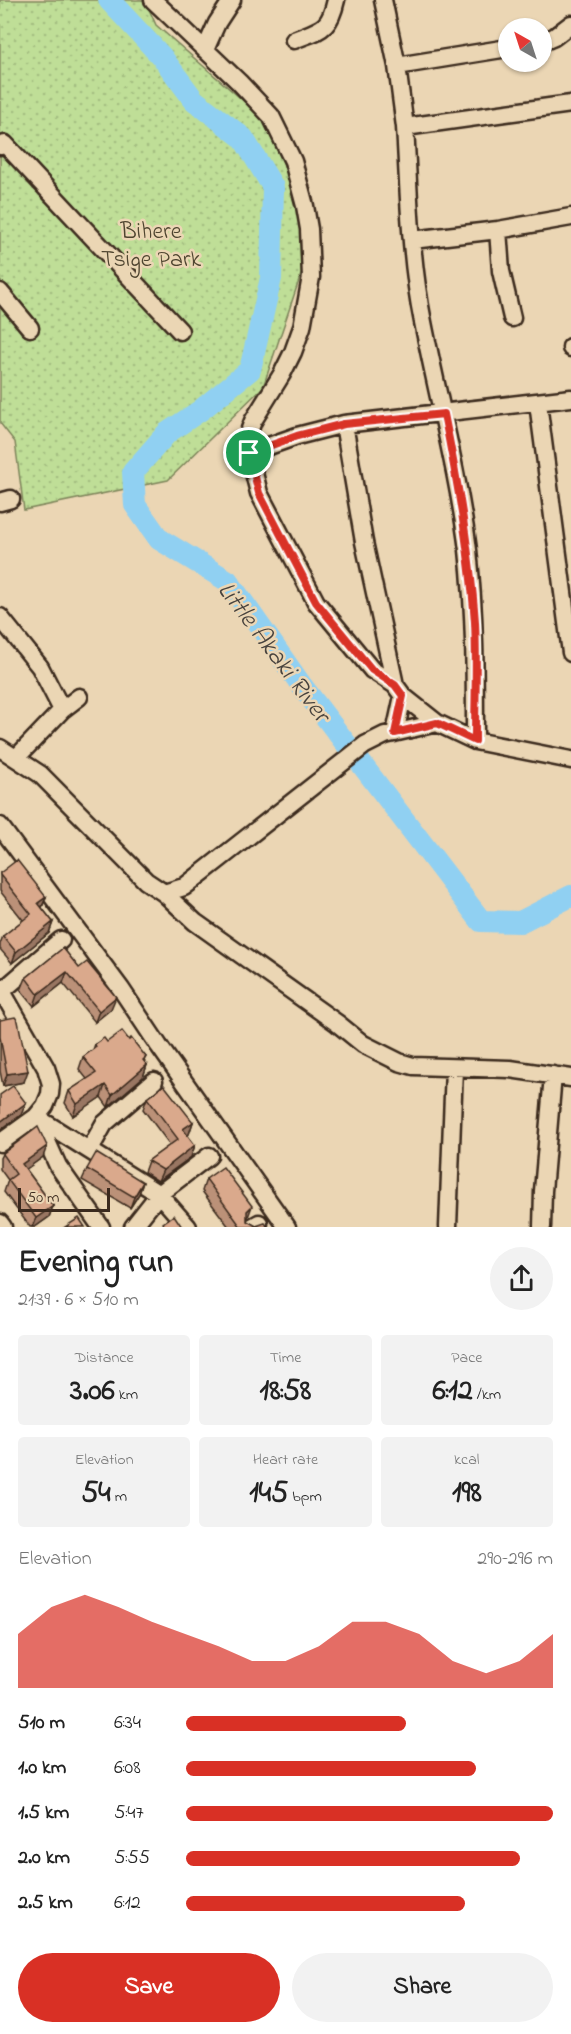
<!DOCTYPE html>
<meta charset="utf-8">
<style>
body{margin:0;font-family:"Indie Flower",sans-serif;background:#f2f2f2;color:#222;height:100vh;display:flex;flex-direction:column;font-size:22px;white-space:nowrap}
*{box-sizing:border-box;margin:0}
p{font-size:20px;color:#767676}
.icon{flex:none;width:33px;height:33px;fill:none;stroke:currentColor;stroke-width:2;stroke-linecap:round;stroke-linejoin:round}
.map{position:relative;height:1227px;overflow:hidden}
.panel{display:flex;flex-direction:column;background:#fff;flex:1}
.panel>*{flex:none}
.needle{width:39px;rotate:321deg}
.fabs{position:absolute;left:498px;top:18px;display:grid;gap:12px}
.fabs a{display:grid;place-items:center;width:54px;height:54px;border-radius:50%;background:#fff;box-shadow:0 2px 4px #0004;font-size:30px}
.scale{position:absolute;left:18px;bottom:15px;width:92px;box-sizing:border-box;padding-left:6px;border:3px solid #3b2a1e;border-top:0;font-size:16px;line-height:21px;white-space:nowrap;color:#3b2a1e;-webkit-text-stroke:4px #ebd6b4;paint-order:stroke}
.pin{position:absolute;display:grid;place-items:center;width:51px;height:51px;color:#fff;margin:-26px;border:3px solid #fff;border-radius:50%;box-shadow:0 2px 6px #0007}
.round{display:grid;place-items:center;flex:none;width:63px;height:63px;border-radius:32px;background:#f2f2f2}
.overview{display:flex;align-items:center;justify-content:space-between;height:102px;padding:0 18px}
h1{font-size:33px;font-weight:700;line-height:45px}
.metrics{display:grid;grid-template-columns:repeat(3,1fr);gap:9px;height:102px;padding:6px 18px}
.metrics div{display:grid;align-content:center;border-radius:6px;background:#f2f2f2;text-align:center}
.metrics b{font-size:30px;font-weight:700}
.metrics small{font-size:16px;font-weight:400}
.metrics p{font-size:16px}
.chart{height:168px;padding:12px 18px}
.chart p{display:flex;justify-content:space-between}
.chart svg{width:100%;height:108px;margin-top:6px;fill:#d93025;opacity:.7}
.action{display:flex;gap:12px;margin-top:auto;padding:12px 18px}
.action a{flex:1;height:69px;border-radius:36px;background:#d93025;color:#fff;font-size:24px;font-weight:700;line-height:69px;text-align:center}
.action a+a{background:#f2f2f2;color:#222}
ul{padding:0 18px;list-style:none;font-size:20px}
li{display:grid;grid-template-columns:96px 72px 1fr;align-items:center;height:45px}
li i{height:15px;border-radius:8px;background:#d93025}
.map>svg:first-child{display:block}
.park{fill:url(#park-dots);stroke:#7d845a;stroke-width:1.5}
.lines{fill:none;stroke-linecap:round;stroke-linejoin:round}
.river{stroke:#90d0f2;stroke-width:22}
.minor-casing{stroke:#3b2a1e;stroke-width:21}
.minor{stroke:#ebd6b4;stroke-width:16}
.wall{fill:#bb9178;stroke:#3b2a1e;stroke-width:1.5}
.shaded-wall{fill:#997662;stroke:#3b2a1e;stroke-width:1.5}
.building{fill:#daa98c;stroke:#3b2a1e;stroke-width:1.5}
.route-casing{stroke:#fff;stroke-width:12}
.route{stroke:#d93025;stroke-width:8}
.labels{text-anchor:middle;stroke-width:5;stroke-linejoin:round;paint-order:stroke}
.park-label{font-size:24px;fill:#4f4530;stroke:#ebd6b4}
.water-label{font-size:26px;font-style:italic;fill:#48433e;stroke:#ebd6b4}
</style>
<div class="map">
<svg width="571" height="1227" viewBox="0 0 571 1227">
<defs>
<pattern id="park-dots" width="8" height="8" patternUnits="userSpaceOnUse" patternTransform="scale(1.5)"><rect width="8" height="8" fill="#bfde97"/><path d="M2 2h.1M6 6h.1" fill="none" stroke="#a5bf82" stroke-width="1.8" stroke-linecap="round"/></pattern>
</defs>
<rect width="100%" height="100%" fill="#ebd6b4"/>
<filter id="ink" filterUnits="userSpaceOnUse"><feTurbulence type="fractalNoise" baseFrequency=".0167" numOctaves="2"/><feDisplacementMap in="SourceGraphic" scale="12" xChannelSelector="R" yChannelSelector="G"/><feConvolveMatrix kernelMatrix="1 2 1 2 8 2 1 2 1" color-interpolation-filters="sRGB"/></filter>
<g filter="url(#ink)">
<!-- park -->
<path class="park" d="M 0,0 L 145,0 L 156,25 L 268,122 L 312,242 L 263,387 L 168,480 L 24,510 L 15,442 L 0,423 Z"/>
<g class="lines">
<!-- river -->
<path class="river" d="M 109,0 L 162,57 L 194,100 L 243,138 L 273,187 L 271,278 L 250,370 L 201,410 L 167,433 L 133,472 L 135,505 L 159,539 L 228,581 L 302,686 L 481,921 L 520,922 L 571,896"/>
<!-- minor casing -->
<g class="minor-casing">
<path id="minor" d="M 153,0 L 239,82 L 271,116 L 293,161 L 305,206 L 309,229 L 311,277 L 302,327 L 293,352 L 282,374 L 253,421 L 250,429 L 249,453
M 383,0 L 397,66
M 294,40 C 321,29 329,31 336,0
M 542,42 L 554,37 L 571,24
M 205,50 L 217,23 L 232,0
M 405,127 L 397,66 L 508,48
M 0,146 L 5,144 L 180,331
M 498,230 L 501,271 L 512,318
M 412,240 L 498,230 L 571,217
M 0,292 L 30,328
M 571,348 L 571,347
M 538,403 L 571,653
M 344,424 L 364,542 L 395,685
M 0,502 L 11,499
M 0,617 L 40,667 L 62,710
M 437,723 L 403,696 L 395,685 L 372,670 L 316,602 L 259,493 L 249,453 L 297,436 L 344,424 L 571,398
M 395,733 L 403,696
M 475,741 C 475,677 475,614 468,550 C 458,473 438,398 423,322 C 410,259 409,192 405,127 L 571,104
M 0,748 L 40,774 L 146,881 L 164,893 L 195,922 L 337,1023 L 363,1044 L 399,1062 L 413,1066 L 510,1069 L 571,1078
M 16,758 L 62,710 L 79,697
M 0,826 L 121,989 L 159,1046 L 287,1227
M 164,893 L 184,887 L 365,745 L 385,735 L 437,723 L 475,741 L 571,760
M 0,988 L 46,1068 L 51,1084 L 50,1094 L 45,1106 L 36,1117 L 0,1143
M 2,991 L 61,940
M 36,1117 L 159,1194 L 209,1156
M 36,1117 L 58,1166 L 101,1227
M 90,1149 L 104,1124 L 154,1081
M 0,1223 L 3,1227
M 133,1227 L 159,1194 L 188,1227
M 252,1227 L 259,1223
M 448,1227 L 454,1068
M 542,1227 L 543,1191 L 553,1075"/>
</g>
<!-- minor -->
<use href="#minor" class="minor"/>
</g>
<!-- wall -->
<path class="wall" d="M 0,873 L 46,897 L 42,908 L 53,922 L 49,933 L 12,963 L 0,949 L 0,944 L 3,936 L 23,920 L 0,891 Z
M 63,948 L 111,1009 L 95,1022 L 63,983 L 34,1006 L 21,990 L 26,978 Z
M 0,1020 L 24,1082 L 3,1086 L 0,1071 Z
M 129,1040 L 146,1057 L 144,1061 L 147,1065 L 143,1077 L 108,1107 L 101,1097 L 73,1116 L 65,1103 L 69,1091 L 87,1079 L 79,1069 L 83,1057 L 93,1050 L 95,1044 Z
M 147,1098 L 193,1122 L 189,1134 L 187,1135 L 195,1145 L 191,1157 L 158,1181 L 144,1172 L 148,1161 L 170,1145 L 143,1109 Z
M 2,1154 L 43,1157 L 26,1169 L 53,1206 L 49,1217 L 35,1227 L 30,1227 L 4,1192 L 8,1180 L 0,1169 L 0,1158 Z
M 87,1169 L 143,1182 L 139,1194 L 130,1208 L 82,1180 Z
M 206,1179 L 247,1218 L 247,1221 L 256,1226 L 268,1227 L 229,1227 L 202,1191 Z"/>
<!-- shaded-wall -->
<path class="shaded-wall" d="M 46,897 L 41,909 L 38,903 Z
M 53,922 L 49,933 L 12,963 L 16,952 Z
M 67,972 L 63,983 L 34,1006 L 38,994 Z
M 116,997 L 111,1009 L 95,1022 L 99,1011 Z
M 147,1065 L 143,1077 L 108,1107 L 112,1095 Z
M 28,1071 L 24,1082 L 3,1086 L 7,1074 Z
M 105,1085 L 101,1097 L 73,1116 L 77,1104 Z
M 26,1103 L 21,1115 L 0,1130 L 0,1122 Z
M 193,1122 L 189,1134 L 179,1141 L 183,1129 Z
M 195,1145 L 191,1157 L 158,1181 L 163,1170 Z
M 47,1146 L 43,1157 L 18,1175 L 22,1164 Z
M 143,1182 L 139,1194 L 130,1208 L 134,1197 Z
M 53,1206 L 49,1217 L 35,1227 L 32,1227 L 36,1218 Z
M 252,1206 L 248,1217 L 243,1222 L 247,1211 Z"/>
<!-- building -->
<path class="building" d="M 17,860 L 46,897 L 38,903 L 53,922 L 16,952 L 3,936 L 31,914 L 0,875 L 0,873 Z
M 63,948 L 79,968 L 87,962 L 116,997 L 99,1011 L 67,972 L 38,994 L 26,978 Z
M 15,1017 L 18,1021 L 28,1071 L 7,1074 L 0,1037 L 0,1020 Z
M 122,1031 L 129,1040 L 131,1038 L 146,1057 L 143,1060 L 147,1065 L 112,1095 L 105,1085 L 77,1104 L 69,1091 L 96,1073 L 83,1057 L 96,1047 L 95,1044 L 104,1038 L 107,1042 Z
M 164,1085 L 193,1122 L 183,1129 L 195,1145 L 163,1170 L 148,1161 L 178,1139 L 147,1098 Z
M 13,1086 L 26,1103 L 0,1122 L 0,1095 Z
M 38,1127 L 47,1146 L 22,1164 L 53,1206 L 36,1218 L 8,1180 L 16,1174 L 2,1154 Z
M 96,1153 L 143,1182 L 134,1197 L 87,1169 Z
M 223,1167 L 252,1206 L 247,1211 L 247,1221 L 256,1226 L 265,1223 L 268,1227 L 241,1227 L 206,1179 Z
M 174,1215 L 182,1227 L 165,1227 L 163,1223 Z
M 79,1218 L 85,1227 L 65,1227 Z"/>
</g>
<g class="lines" filter="url(#ink)">
<!-- route casing -->
<g class="route-casing">
<path id="route" d="M 444,414 C 458,483 470,552 475,622 C 477,661 475,702 475,741 L 437,723 L 395,733 L 403,696 L 395,685 L 372,670 L 316,602 L 259,493 L 249,453 L 297,436 L 344,424 Z"/>
</g>
<!-- route -->
<use href="#route" class="route"/>
</g>
<g class="labels">
<!-- park labels -->
<g class="park-label">
<text x="151" y="238">Bihere<tspan x="151" dy="28">Tsige Park</tspan></text>
</g>
<!-- water labels -->
<g class="water-label">
<text transform="translate(275 651) rotate(53)" y="9">Little Akaki River</text>
</g>
</g>
</svg>
<div class="fabs">
<a><svg class="needle" viewBox="-14 -14 28 28"><path d="M0-13l5 13h-10z" fill="#e53935"/><path d="M0 13l5-13h-10z" fill="#767676"/></svg></a>
</div>
<div class="scale">50 m</div>
<div class="pin" style="left:249px;top:453px;background:#1e9e55"><svg class="icon" aria-label="arrive" viewBox="0 0 24 24"><path d="M6 21V4h12l-3 4 3 4H6"/></svg></div>
</div>
<section class="panel">
<div class="overview"><div><h1>Evening run</h1><p>21:39 · 6 × 510 m</p></div><a class="round"><svg class="icon" aria-label="share" viewBox="0 0 24 24"><path d="M12 15V3M7 8l5-5 5 5M5 13v7h14v-7"/></svg></a></div>
<div class="metrics">
<div><p>Distance</p><b>3.06<small> km</small></b></div>
<div><p>Time</p><b>18:58</b></div>
<div><p>Pace</p><b>6:12<small> /km</small></b></div>
</div>
<div class="metrics">
<div><p>Elevation</p><b>54<small> m</small></b></div>
<div><p>Heart rate</p><b>145<small> bpm</small></b></div>
<div><p>kcal</p><b>198</b></div>
</div>
<div class="chart"><p><span>Elevation</span>290–296 m</p>
<svg viewBox="0 0 160 44" preserveAspectRatio="none"><path d="M0 44V22L10 11L20 6L30 11L40 17L50 22L60 27L70 33L80 33L90 27L100 17L110 17L120 22L130 33L140 38L150 33L160 22V44z"/></svg>
</div>
<ul>
<li><b>510 m</b>6:34<i style="width:60%"></i></li>
<li><b>1.0 km</b>6:08<i style="width:79%"></i></li>
<li><b>1.5 km</b>5:47<i style="width:100%"></i></li>
<li><b>2.0 km</b>5:55<i style="width:91%"></i></li>
<li><b>2.5 km</b>6:12<i style="width:76%"></i></li>
</ul>
<div class="action"><a>Save</a><a>Share</a></div>
</section>
